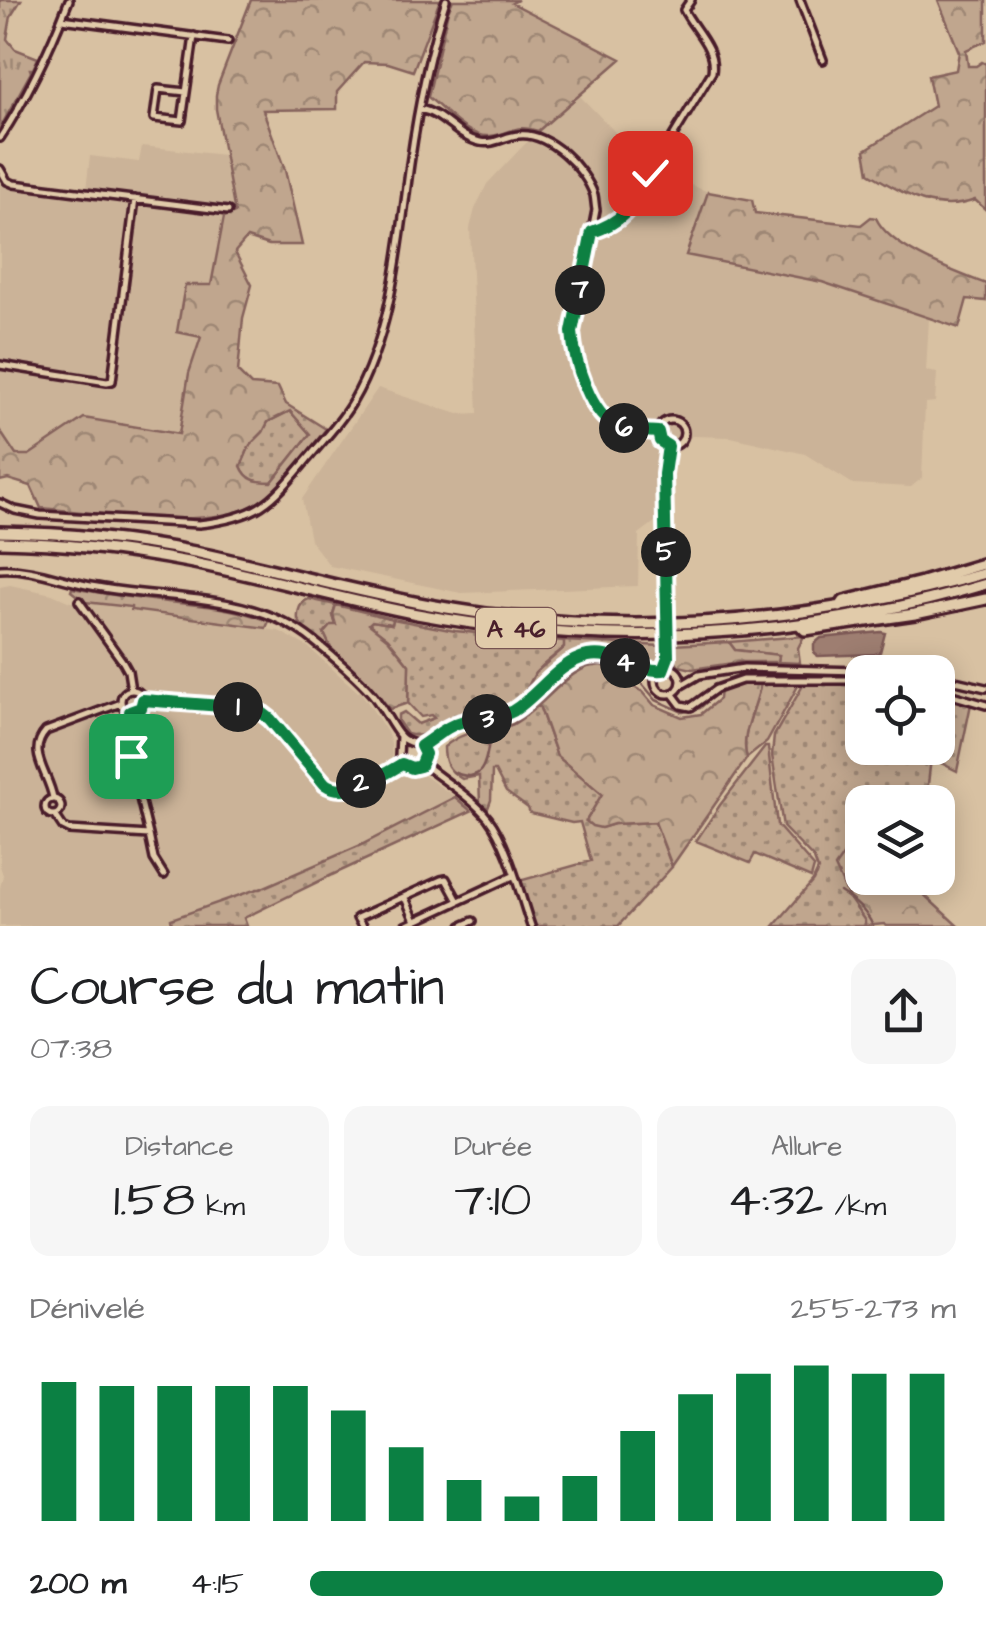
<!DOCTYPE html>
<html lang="fr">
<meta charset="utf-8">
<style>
body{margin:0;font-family:"Architects Daughter",sans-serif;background:#f6f6f6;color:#202124;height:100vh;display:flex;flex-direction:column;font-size:38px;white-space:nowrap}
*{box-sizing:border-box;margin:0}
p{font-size:32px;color:#757577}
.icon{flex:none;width:55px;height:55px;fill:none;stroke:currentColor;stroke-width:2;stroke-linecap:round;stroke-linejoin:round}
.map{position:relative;height:926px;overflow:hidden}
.details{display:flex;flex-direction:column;background:#fff;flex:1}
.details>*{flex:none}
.buttons{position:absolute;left:845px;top:655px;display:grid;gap:20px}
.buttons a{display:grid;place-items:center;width:110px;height:110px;border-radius:20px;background:#fff;box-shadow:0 5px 25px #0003;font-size:50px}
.pin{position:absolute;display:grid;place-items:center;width:85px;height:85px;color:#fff;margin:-42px;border-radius:20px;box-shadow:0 5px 15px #0006}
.km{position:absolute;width:50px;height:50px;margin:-25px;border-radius:50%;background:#222;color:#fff;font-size:28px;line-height:50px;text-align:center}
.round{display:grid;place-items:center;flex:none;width:105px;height:105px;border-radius:20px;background:#f6f6f6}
.head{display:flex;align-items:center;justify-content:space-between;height:170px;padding:0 30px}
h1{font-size:55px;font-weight:600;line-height:75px}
.metrics{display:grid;grid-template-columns:repeat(3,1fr);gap:15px;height:170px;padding:10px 30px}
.metrics div{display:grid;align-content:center;border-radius:20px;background:#f6f6f6;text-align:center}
.metrics b{font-size:50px;font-weight:600}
.metrics small{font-size:28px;font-weight:400}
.metrics p{font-size:28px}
.chart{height:280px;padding:20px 30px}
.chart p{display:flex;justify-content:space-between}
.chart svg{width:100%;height:180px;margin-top:10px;stroke:#0b8043;stroke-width:6}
ul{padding:0 30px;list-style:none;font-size:32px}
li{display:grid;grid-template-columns:160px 120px 1fr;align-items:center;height:75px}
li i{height:25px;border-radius:12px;background:#0b8043}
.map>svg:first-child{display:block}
.built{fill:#cbb398}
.grass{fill:url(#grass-dots);stroke:#85625c;stroke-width:2.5}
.forest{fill:url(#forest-crowns);stroke:#85625c;stroke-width:2.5;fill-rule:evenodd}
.park{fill:url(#park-tufts);stroke:#85625c;stroke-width:2.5}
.water{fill:#9e7e71;stroke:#7c5855;stroke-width:2.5}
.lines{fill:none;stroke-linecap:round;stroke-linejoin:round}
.stream{stroke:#7c5855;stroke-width:2.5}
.minor-casing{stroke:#4a1f2b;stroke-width:12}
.highway-casing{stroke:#4a1f2b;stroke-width:16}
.minor{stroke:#e1cbaa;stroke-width:5}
.highway{stroke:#e1cbaa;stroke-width:9}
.minor-bridge-casing{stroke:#4a1f2b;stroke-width:12;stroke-linecap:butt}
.minor-bridge{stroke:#e1cbaa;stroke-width:5}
.route-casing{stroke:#fff;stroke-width:20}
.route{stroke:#0b8043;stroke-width:12}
.labels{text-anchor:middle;stroke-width:10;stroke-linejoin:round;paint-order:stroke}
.shield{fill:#e1cbaa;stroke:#775351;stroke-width:2.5}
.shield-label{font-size:25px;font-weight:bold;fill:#4a1f2b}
</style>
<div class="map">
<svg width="986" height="926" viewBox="0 0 986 926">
<defs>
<pattern id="grass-dots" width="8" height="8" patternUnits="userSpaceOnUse" patternTransform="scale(2.5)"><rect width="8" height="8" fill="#c0a68e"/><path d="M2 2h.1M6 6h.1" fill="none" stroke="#9e8774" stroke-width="1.8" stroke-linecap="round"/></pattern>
<pattern id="forest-crowns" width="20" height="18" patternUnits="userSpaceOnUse" patternTransform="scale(2.5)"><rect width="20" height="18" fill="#c0a68e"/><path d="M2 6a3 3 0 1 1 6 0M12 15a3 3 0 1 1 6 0" fill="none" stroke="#9e8774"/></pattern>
<pattern id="park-tufts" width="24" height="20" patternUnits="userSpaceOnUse" patternTransform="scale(2.5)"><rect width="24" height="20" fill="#c0a68e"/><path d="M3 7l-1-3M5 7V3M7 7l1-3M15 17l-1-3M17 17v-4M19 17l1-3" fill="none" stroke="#9e8774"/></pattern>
</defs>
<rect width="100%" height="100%" fill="#d8c1a2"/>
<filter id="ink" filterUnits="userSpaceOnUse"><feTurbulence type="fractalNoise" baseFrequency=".01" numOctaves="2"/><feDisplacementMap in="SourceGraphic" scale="20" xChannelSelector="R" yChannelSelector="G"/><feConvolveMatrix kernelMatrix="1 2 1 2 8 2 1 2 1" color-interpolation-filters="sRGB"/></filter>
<g filter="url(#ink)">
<!-- built -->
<path class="built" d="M 578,94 L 649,167 L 708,192 L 687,255 L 822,282 L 929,319 L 926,371 L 937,373 L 935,402 L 925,403 L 922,478 L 911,487 L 853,484 L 805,454 L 731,437 L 692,436 L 675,451 L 662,450 L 660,518 L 639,534 L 638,586 L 461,593 L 330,566 L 310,540 L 302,499 L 378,388 L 458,414 L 478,413 L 470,228 L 475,209 L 487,184 L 522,147 Z
M 142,146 L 224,155 L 235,213 L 224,218 L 211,286 L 186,285 L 202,337 L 189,373 L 179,435 L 84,418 L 29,455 L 15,455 L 0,431 L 0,166 L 11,181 L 86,190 L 90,156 L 139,162 Z
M 10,585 L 52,594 L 70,602 L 95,602 L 132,607 L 132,610 L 279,631 L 308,647 L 358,692 L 360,691 L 387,732 L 391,744 L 392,758 L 402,772 L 422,774 L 455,797 L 361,845 L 260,889 L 256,889 L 158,925 L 0,926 L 0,888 L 3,875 L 0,866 L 0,587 Z"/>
<!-- grass -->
<path class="grass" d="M 290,411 L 310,434 L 272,482 C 257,482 247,481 241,466 L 250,445 L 263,432 L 268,422 Z
M 309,599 L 336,605 L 333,615 L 336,625 L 324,633 L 331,648 L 306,631 L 298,620 C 297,611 300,602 309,599 Z
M 393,619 L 455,631 L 564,641 L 565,647 C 555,656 542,664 535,674 C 523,691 528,699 504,708 C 487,716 467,712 450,719 C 433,727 427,740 407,734 L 398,721 L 398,715 L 404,712 L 418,724 L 434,718 L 431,715 L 421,717 L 408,703 L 409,665 L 388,639 L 369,624 L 372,621 L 392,624 Z
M 804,636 L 798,648 L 800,663 L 778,662 L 779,655 L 735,650 L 729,642 Z
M 761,682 L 784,682 L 799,684 L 767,742 L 747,758 C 739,735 757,707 761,682 Z
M 805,682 L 862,682 L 862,748 L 938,748 L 938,693 L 971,704 L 957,771 L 931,758 L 926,802 L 862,802 L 862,841 L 857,837 L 846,890 L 849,898 L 866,921 L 865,926 L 774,926 L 813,881 L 818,870 L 814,859 L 783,827 L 772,755 L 774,736 Z
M 539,705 L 557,756 L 603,794 L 586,821 L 601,828 L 614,824 L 655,822 L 672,867 L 618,926 L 535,926 L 519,881 L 591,861 L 580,822 L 572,823 L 530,813 L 528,808 L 506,792 L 495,771 L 492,771 L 491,800 L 488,808 L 480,804 L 479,776 L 462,779 C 448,770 444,763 444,747 C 470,725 488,735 513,724 C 522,720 531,711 539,705 Z
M 765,747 L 768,747 L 777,825 L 814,867 L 811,878 L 755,854 L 750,863 L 696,841 L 720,805 Z
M 455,797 L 471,811 L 332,875 L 244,918 L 247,926 L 172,926 L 171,919 L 257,889 L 260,889 L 361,845 Z"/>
<!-- forest -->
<path class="forest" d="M 251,0 L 440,0 L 413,71 L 388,63 L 364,62 L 337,92 L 337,109 L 263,110 L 285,170 L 302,245 L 269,245 L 247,238 L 235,252 L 252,285 L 243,318 L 238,372 L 251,385 L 278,387 L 286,404 L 326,429 C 311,447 282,489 264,500 C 215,533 100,513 41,508 L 31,486 L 8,479 L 0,481 L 0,431 L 16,455 L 29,455 L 84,418 L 179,434 L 189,373 L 201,337 L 177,332 L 185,285 L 211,285 L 224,217 L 235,213 L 216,109 L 216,95 L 218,85 ZM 290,411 L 310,434 L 272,482 C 257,482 247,481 241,466 L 250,445 L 263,432 L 268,422 Z
M 453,0 L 518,0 L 512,3 L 621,59 L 538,131 C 514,123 512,134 490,136 C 467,138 445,110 428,97 L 448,11 Z
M 938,0 L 986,0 L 986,41 L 966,50 L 968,66 L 976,66 L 982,62 L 986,64 L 986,210 L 975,200 C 935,215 902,193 869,173 L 865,150 L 934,106 L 928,76 L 956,70 L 959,52 Z
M 708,192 L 752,200 L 755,213 L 861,225 L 871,217 L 876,218 C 890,249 955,272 986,284 L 986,301 L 967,299 L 959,328 L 822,282 L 686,255 Z
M 72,588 C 104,594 135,598 167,602 C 202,605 236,608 269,621 L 266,628 L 131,610 L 131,607 L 85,602 L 71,591 Z
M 336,605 L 393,619 L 392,624 L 372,621 L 369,624 L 388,639 L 409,665 L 408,703 L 390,709 L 369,684 L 331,648 L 324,633 L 331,625 L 336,625 L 333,615 Z
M 564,641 L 662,646 L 661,664 L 655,665 C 639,661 624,654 608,651 C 575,644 549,675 526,694 L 535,673 L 564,648 Z
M 729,642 L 735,650 L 779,655 L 778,662 L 740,662 L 692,669 L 679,666 L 673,657 L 672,645 Z
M 604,663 L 616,668 L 620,676 L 632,681 L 632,686 L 643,692 L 654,705 L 682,717 L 701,714 L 719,699 L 720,689 L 739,682 L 761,682 C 757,707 739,735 747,758 L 672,866 L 655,822 L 614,824 L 601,828 L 592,826 L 586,821 L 602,794 L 557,756 L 539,705 C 560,686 576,666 604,663 Z
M 856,837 L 862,841 L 862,878 L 906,878 L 958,926 L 887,926 L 884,924 L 865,926 L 865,921 L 849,898 L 835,867 Z"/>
<!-- park -->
<path class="park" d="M 0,0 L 21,0 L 11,16 L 7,39 L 15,49 L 38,58 L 33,69 L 30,69 L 31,72 L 0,128 Z"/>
<!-- water -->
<path class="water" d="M 881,632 L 885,633 L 880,652 L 875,654 L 818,656 L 814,653 L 814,644 L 821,638 Z"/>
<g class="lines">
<!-- stream -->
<path class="stream" d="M 453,772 C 489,788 486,752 491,730 L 513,724 L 574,672 L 584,667 L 602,665 L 639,680 L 656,700 L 683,712 L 700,708 L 714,695
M 840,892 C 854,901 866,910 873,926"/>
<!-- minor casing -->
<g class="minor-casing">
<path id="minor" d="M 800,0 L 823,60
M 62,19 L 228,41
M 186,92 L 158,89 L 154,118 L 182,121 L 194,36
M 419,109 C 444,113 457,138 480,142 C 494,145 505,136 518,135 C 548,131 585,168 594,195 C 595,200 595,205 596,210 L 572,332 C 574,359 590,418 618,427 C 630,431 645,431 658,432
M 0,138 C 29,94 50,49 69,0
M 0,169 L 7,181 L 14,184 L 228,211
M 592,231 L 613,224 L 629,209 L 712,72 C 716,48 694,30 684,10 L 691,0
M 0,365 L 107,382 L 112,381 L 135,199
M658 433a13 13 0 1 1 26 0a13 13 0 1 1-26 0Z
M 0,503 L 15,510 L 40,515 L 199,524 C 262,517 272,501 311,455 C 325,438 342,421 353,401 C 393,332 399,242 410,164 C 418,108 428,54 446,0
M 0,569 C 33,567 65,582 97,587 C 171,601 253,591 315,642 C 335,658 355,675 371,693 C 382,705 392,728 401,737 C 407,743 415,743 421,746 L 425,755 L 422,763
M 79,601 L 123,662 L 128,671 L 131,690
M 667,609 L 664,474 L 668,445
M 668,649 L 672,669
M655 681a13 13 0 1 1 26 0a13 13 0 1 1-26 0Z
M 938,677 L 986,688
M 680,686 L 699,675 L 744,668 L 900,672
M121 701a11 11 0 1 1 22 0a11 11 0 1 1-22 0Z
M 938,691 L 986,705
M 672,693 L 681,705 L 691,707 L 716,689 L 742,680 L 862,680
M 143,700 L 248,708 L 261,712 L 270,719 L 322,781 C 346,799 380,777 402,764
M 400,736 L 399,756 L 402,764 L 412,768 L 422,763
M 421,746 L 455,724 L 509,713 L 568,665 L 585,657 L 607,656 L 640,669 L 661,671
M 422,763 C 444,781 470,796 488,818 C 508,844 520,894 531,926
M 53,798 C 49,773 26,753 46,731 L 121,703
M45 807a8 8 0 1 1 16 0a8 8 0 1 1-16 0Z
M 55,815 L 63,827 L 69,830 L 149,835 L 132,765 L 130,712
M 149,835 L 154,859 L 164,875
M 403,898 L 406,900 L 415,921
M 362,926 L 357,918 L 441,880 L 446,879 L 458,901
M 405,926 L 513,876
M 462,926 L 473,921"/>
</g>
<!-- highway casing -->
<g class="highway-casing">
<path id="highway" d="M 0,532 C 66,533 131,539 195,552 C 280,570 362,594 447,608 C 628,639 810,623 986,573
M 0,542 C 63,543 126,550 188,562 C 265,577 340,599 417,614 C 606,649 802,639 986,584
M 840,607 L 844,601 L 922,582 L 986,563
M 801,626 L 805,630 L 915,614 L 986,599"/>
</g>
<!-- minor -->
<use href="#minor" class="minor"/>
<!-- highway -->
<use href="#highway" class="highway"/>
<!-- minor-bridge casing -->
<g class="minor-bridge-casing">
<path id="minor-bridge" d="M 667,609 L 668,649"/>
</g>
<!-- minor-bridge -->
<use href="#minor-bridge" class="minor-bridge"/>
</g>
</g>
<g class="lines" filter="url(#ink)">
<!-- route casing -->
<g class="route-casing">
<path id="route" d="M 131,756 L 130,712 L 141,708 L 143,700 L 248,708 L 261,712 L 270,719 L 325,784 C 346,799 382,776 402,764 L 412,768 L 420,766 L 425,754 L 421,746 C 434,738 446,726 461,722 C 478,717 497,720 513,711 C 538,696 558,662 588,656 C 614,651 637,672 663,670 L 668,657 L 664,474 L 668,446 L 660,441 L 658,432 C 645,431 630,431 619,427 C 590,418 574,359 572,332 L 592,232 C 628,220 632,204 650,173"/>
</g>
<!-- route -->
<use href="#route" class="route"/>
</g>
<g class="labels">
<!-- shield labels -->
<rect class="shield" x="476" y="608" width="80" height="40" rx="8"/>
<g class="shield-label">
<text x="516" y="637">A 46</text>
</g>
</g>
</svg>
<div class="buttons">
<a><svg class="icon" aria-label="locate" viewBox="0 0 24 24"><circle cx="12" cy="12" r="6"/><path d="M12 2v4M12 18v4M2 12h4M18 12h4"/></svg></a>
<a><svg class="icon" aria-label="layers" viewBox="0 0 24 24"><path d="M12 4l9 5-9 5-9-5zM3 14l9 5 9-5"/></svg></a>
</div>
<div class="pin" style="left:131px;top:756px;background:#1e9e55"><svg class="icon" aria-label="arrive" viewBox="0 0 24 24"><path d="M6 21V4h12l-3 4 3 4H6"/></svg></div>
<div class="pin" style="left:650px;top:173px;background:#d93025"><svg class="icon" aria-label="check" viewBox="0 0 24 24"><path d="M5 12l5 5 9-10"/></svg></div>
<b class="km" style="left:238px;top:707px">1</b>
<b class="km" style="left:361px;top:783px">2</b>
<b class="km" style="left:487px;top:719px">3</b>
<b class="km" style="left:625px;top:663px">4</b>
<b class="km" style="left:666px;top:552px">5</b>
<b class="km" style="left:624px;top:428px">6</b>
<b class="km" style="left:580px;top:290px">7</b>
</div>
<section class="details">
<div class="head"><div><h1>Course du matin</h1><p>07:38</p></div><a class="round"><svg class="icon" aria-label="share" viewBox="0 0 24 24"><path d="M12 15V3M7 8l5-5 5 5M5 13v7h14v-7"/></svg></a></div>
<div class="metrics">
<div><p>Distance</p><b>1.58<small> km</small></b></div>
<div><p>Durée</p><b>7:10</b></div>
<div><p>Allure</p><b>4:32<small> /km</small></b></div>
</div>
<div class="chart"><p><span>Dénivelé</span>255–273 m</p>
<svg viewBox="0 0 160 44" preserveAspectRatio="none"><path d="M5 44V10M15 44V11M25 44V11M35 44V11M45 44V11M55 44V17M65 44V26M75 44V34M85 44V38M95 44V33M105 44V22M115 44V13M125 44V8M135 44V6M145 44V8M155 44V8"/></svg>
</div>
<ul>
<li><b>200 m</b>4:15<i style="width:98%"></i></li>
</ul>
</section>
